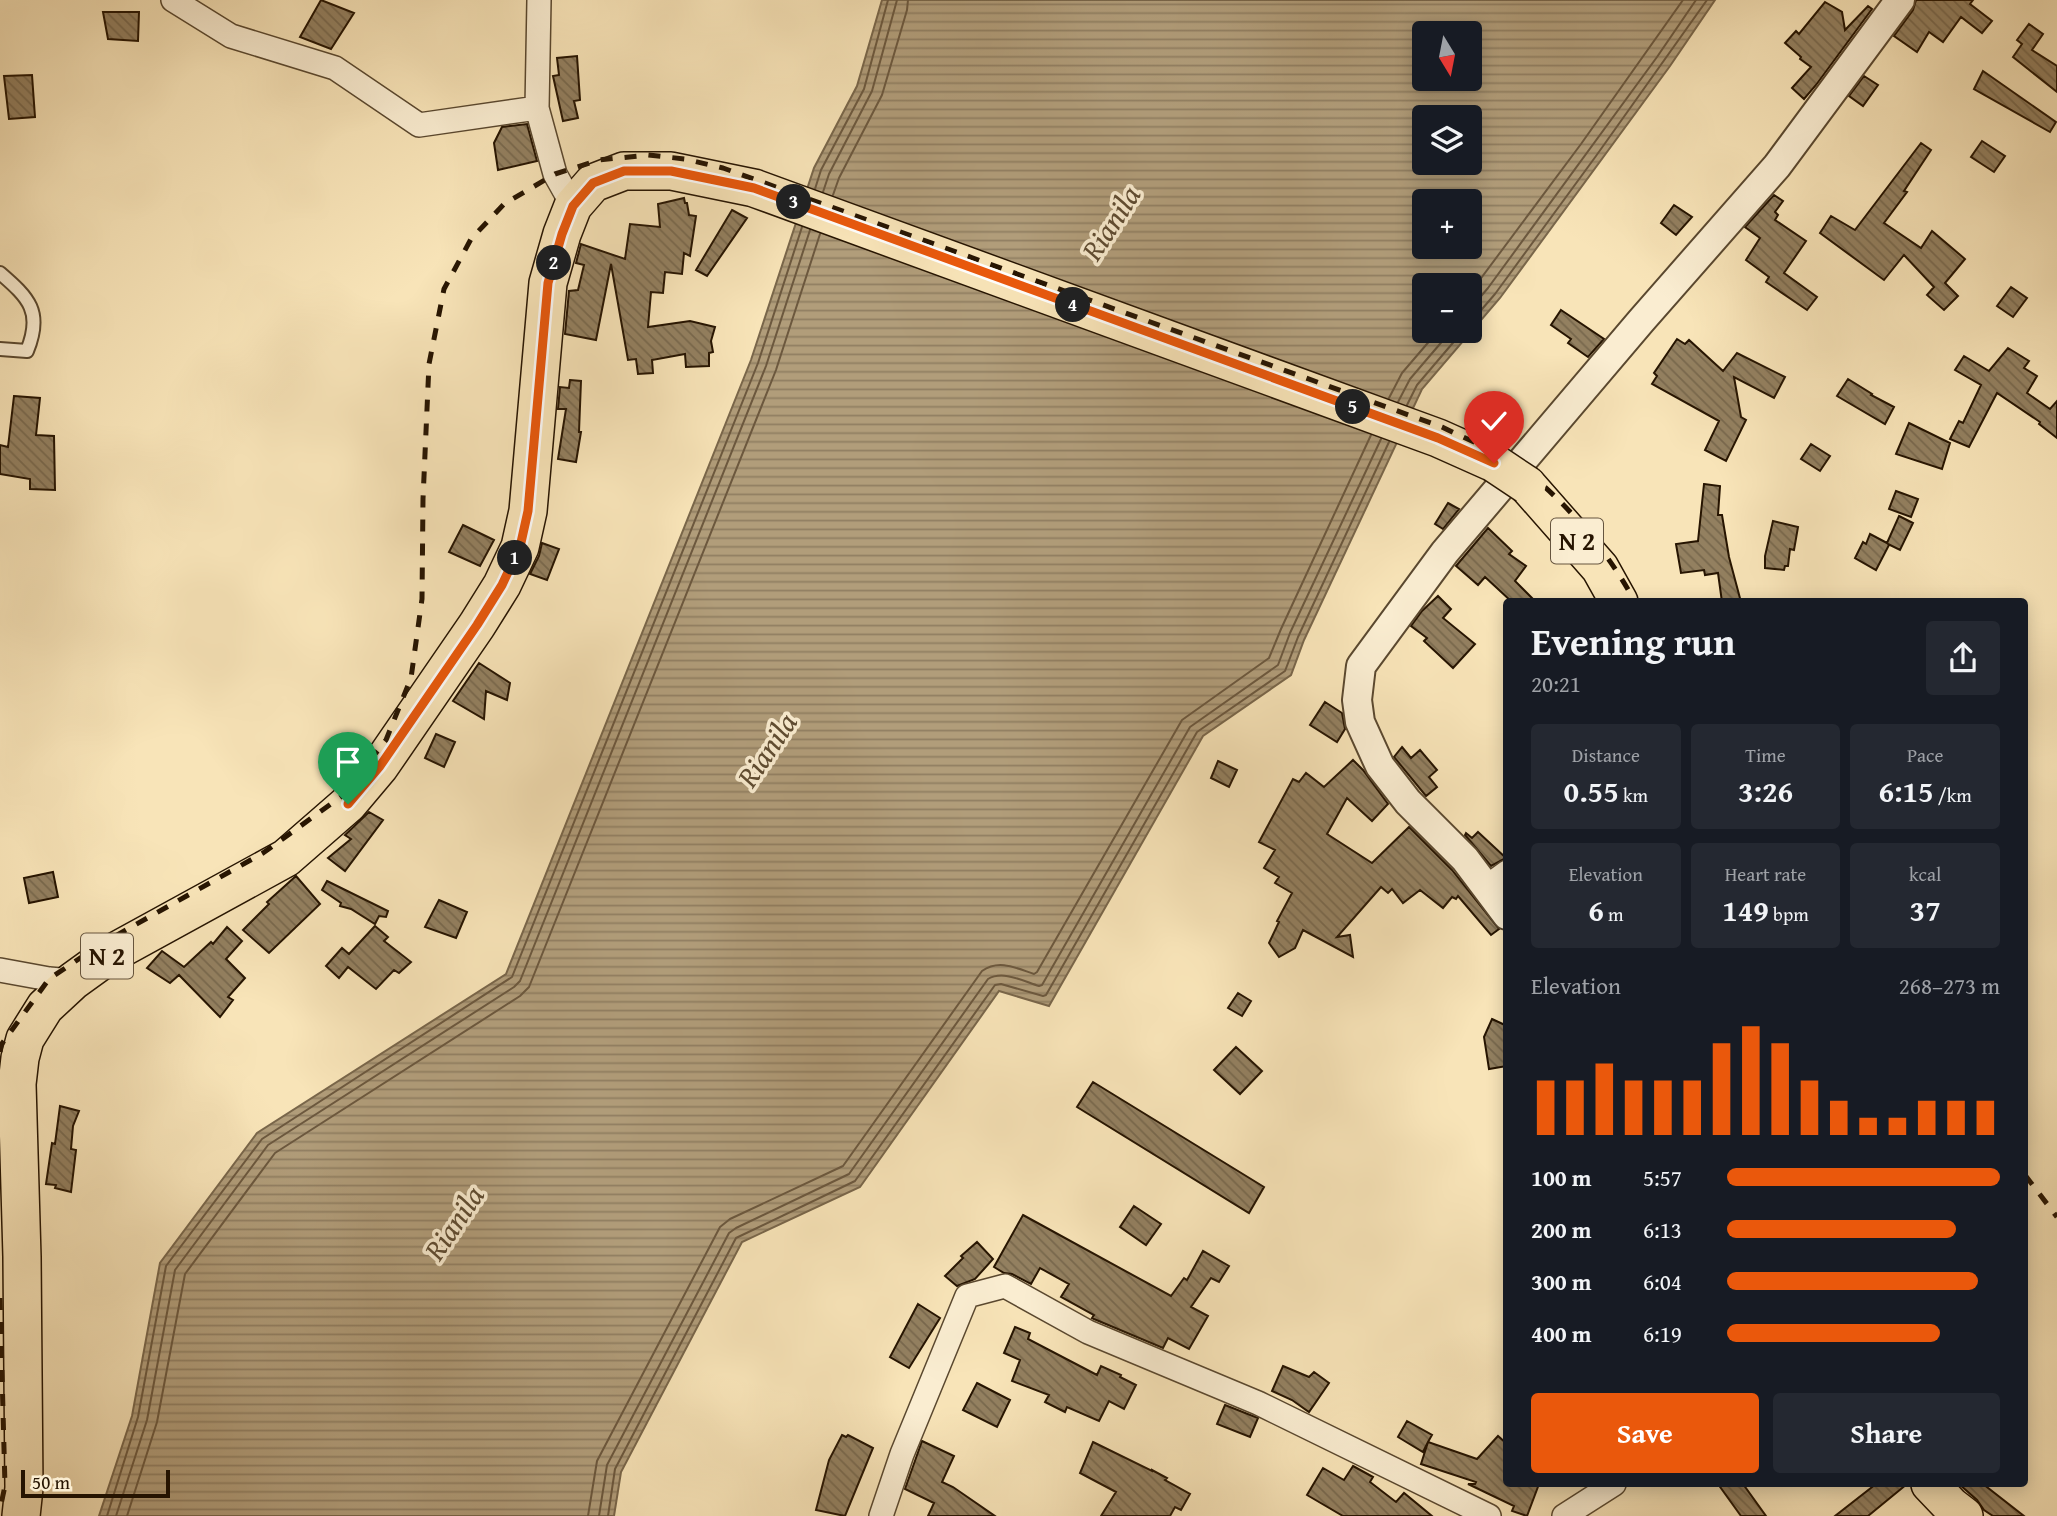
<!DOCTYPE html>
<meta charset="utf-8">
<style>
body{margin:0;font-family:"Gentium Book Plus",serif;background:#242831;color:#f1f3f6;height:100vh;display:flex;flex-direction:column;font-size:26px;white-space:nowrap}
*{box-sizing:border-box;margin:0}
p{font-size:23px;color:#9ea1a6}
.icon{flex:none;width:38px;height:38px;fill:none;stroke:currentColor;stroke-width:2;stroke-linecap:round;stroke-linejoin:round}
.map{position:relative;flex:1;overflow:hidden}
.panel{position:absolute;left:1503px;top:598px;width:525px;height:889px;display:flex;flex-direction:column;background:#171b24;border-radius:7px;box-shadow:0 4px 18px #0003}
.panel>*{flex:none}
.needle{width:46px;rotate:170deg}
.fabs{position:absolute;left:1412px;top:21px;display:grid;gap:14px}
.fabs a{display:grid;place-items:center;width:70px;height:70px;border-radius:7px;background:#171b24;box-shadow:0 4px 18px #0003;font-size:35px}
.scale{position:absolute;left:21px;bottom:18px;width:149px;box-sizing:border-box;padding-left:7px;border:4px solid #261401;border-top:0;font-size:19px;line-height:24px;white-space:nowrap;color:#261401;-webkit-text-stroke:5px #faedd1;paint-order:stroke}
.pin{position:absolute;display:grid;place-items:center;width:60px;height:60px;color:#fff;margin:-72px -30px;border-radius:50% 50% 50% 0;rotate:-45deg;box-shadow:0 0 7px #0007}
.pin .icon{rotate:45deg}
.km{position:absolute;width:35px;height:35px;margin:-18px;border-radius:50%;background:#222;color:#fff;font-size:19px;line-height:35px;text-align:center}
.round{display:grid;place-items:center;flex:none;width:74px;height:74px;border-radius:7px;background:#242831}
.head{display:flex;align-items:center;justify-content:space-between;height:119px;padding:0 28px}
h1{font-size:38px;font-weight:700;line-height:52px}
.metrics{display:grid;grid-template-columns:repeat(3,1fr);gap:10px;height:119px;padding:7px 28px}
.metrics div{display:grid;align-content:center;border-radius:7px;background:#242831;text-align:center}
.metrics b{font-size:30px;font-weight:700}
.metrics small{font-size:19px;font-weight:400}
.metrics p{font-size:19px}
.chart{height:196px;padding:14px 28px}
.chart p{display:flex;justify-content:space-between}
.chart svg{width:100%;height:126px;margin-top:7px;stroke:#ea580c;stroke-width:6}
.cta{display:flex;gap:14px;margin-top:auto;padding:14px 28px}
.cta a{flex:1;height:80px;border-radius:7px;background:#ea580c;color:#fff;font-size:28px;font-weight:700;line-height:80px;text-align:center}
.cta a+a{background:#242831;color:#f1f3f6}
ul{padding:0 28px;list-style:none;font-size:23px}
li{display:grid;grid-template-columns:112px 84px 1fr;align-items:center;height:52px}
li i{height:18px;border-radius:9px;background:#ea580c}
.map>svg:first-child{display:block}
.water{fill:url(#water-rules);stroke:#79664a;stroke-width:2;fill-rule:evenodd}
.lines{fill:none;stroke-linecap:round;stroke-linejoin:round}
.shore{stroke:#6c583e;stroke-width:2}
.building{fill:url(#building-back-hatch);stroke:#261401;stroke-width:2}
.service-casing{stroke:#5a482f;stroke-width:16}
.minor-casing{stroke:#5a482f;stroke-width:26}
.tertiary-casing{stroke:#5a482f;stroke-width:32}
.primary-casing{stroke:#261401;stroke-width:40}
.service{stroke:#faedd1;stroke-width:12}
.minor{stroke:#faedd1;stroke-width:23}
.tertiary{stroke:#faedd1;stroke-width:28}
.primary{stroke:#f8e4b8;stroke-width:37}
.rail{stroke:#261401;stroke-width:5;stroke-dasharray:12 12;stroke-linecap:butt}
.primary-bridge-casing{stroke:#261401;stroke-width:40;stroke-linecap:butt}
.primary-bridge{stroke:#f8e4b8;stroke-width:37}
.route-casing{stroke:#fff;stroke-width:14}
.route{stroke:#ea580c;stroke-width:9}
.labels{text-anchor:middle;stroke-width:7;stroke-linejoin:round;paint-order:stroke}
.shield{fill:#faedd1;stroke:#66553f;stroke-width:2}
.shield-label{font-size:26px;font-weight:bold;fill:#261401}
.water-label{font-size:30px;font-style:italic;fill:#5e4b31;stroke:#faedd1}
</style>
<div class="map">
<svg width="2057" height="1516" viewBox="0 0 2057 1516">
<defs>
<pattern id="water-rules" width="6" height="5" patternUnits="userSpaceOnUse" patternTransform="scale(1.75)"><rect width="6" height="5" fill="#b19d7a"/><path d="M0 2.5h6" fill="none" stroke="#907f62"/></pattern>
<pattern id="building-back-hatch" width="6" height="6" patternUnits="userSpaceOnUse" patternTransform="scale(1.75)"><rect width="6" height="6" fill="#938060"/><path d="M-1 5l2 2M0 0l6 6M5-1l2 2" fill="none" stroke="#78684d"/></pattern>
</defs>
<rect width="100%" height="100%" fill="#f8e4b8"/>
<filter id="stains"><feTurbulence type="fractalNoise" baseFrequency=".00286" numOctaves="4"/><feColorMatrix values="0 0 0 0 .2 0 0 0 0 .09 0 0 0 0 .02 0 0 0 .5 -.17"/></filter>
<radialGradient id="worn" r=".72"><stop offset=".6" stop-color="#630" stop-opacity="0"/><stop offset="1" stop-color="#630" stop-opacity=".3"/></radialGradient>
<!-- water -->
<path class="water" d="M 882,0 L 1715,0 L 1670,66 L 1500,298 L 1422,389 L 1304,640 L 1291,675 L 1203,736 L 1049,1006 L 999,991 L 860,1187 L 742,1242 L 621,1472 L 614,1516 L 99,1516 L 132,1416 L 160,1263 L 257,1133 L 506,974 L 751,360 L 814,168 L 857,86 ZM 1424,33 L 1470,33 L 1470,79 L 1424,79 ZM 1424,117 L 1470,117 L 1470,163 L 1424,163 ZM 1424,201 L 1470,201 L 1470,247 L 1424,247 ZM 1424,285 L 1470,285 L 1470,331 L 1424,331 Z"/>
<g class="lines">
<!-- shore -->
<path class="shore" d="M 815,189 L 821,170 L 864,89 L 888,0
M 823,192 L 829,174 L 872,91 L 897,0
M 833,195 L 839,178 L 882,95 L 907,10 L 908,0
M 1470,293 L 1581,144 L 1683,0
M 1470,309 L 1488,288 L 1657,57 L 1696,0
M 1470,323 L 1495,294 L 1596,156 L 1707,0
M 1389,398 L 1402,373 L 1438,331
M 1398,402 L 1410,379 L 1451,331
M 1407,405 L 1417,385 L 1463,331
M 107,1516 L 138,1417 L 166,1266 L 262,1139 L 512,977 L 758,363 L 802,227
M 116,1516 L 147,1420 L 175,1270 L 268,1145 L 514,987 L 520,981 L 766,366 L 810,230
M 127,1516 L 157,1422 L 185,1274 L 275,1153 L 520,996 L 529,987 L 776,370 L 820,234
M 588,1516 L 597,1461 L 720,1227 L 730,1219 L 843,1166 L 982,971 C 999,959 1016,968 1034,974 L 1037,972 L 1182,720 L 1269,658 L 1281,629 L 1371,435
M 599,1516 L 607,1465 L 729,1233 L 736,1228 L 849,1174 L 988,979 C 1003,970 1023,981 1039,986 L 1042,985 L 1190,727 L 1278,665 L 1290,633 L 1381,439
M 608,1516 L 615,1469 L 736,1238 L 855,1181 L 995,985 L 1001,984 L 1043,996 L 1046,995 L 1197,732 L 1285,671 L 1298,637 L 1389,442"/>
</g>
<!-- building -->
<path class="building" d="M 321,0 L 354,13 L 331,49 L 300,37 Z
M 1916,0 L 1973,0 L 1970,4 L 1992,21 L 1982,33 L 1961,17 L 1943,42 L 1929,32 L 1917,52 L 1894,36 L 1913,10 Z
M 1825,2 L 1842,12 L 1845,30 L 1868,6 L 1872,9 L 1816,85 L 1804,99 L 1792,88 L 1811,67 L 1800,59 L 1801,57 L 1785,43 L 1796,31 L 1799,34 Z
M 103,12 L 139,12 L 138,41 L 108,39 Z
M 2029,24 L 2043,34 L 2032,50 L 2057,66 L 2057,92 L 2013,57 L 2022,44 L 2017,40 Z
M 577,56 L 580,100 L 574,101 L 578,118 L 563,121 L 553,76 L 559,75 L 557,58 Z
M 1983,71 L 2056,122 L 2050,132 L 1974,89 Z
M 32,75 L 35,117 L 9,119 L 4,76 Z
M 1864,76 L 1878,85 L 1863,106 L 1849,96 Z
M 527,124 L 537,161 L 498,170 L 494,143 L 502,127 Z
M 1982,141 L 2005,156 L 1994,172 L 1971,157 Z
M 1921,143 L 1931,150 L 1904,191 L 1907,192 L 1884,223 L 1921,248 L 1932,231 L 1965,259 L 1945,283 L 1958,296 L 1944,310 L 1927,295 L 1934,287 L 1904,255 L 1884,280 L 1820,233 L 1831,216 L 1855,230 Z
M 1774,195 L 1783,201 L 1775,212 L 1778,215 L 1775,220 L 1806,241 L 1784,273 L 1817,297 L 1807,310 L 1766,282 L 1769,277 L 1746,260 L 1760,238 L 1745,227 Z
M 684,198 L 685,203 L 687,203 L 689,215 L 696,216 L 690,256 L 684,253 L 682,274 L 665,272 L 663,293 L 651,292 L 648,327 L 690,321 L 715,327 L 711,341 L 713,352 L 709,353 L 709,366 L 686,367 L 685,354 L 652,360 L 653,373 L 638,374 L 636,359 L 628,360 L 611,264 L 596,340 L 565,334 L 569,291 L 578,290 L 584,265 L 576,263 L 581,244 L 625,259 L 630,224 L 660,227 L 658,204 Z
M 1674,205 L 1692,217 L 1676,235 L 1661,223 Z
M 732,210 L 747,218 L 707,276 L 696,270 Z
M 2011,287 L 2027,298 L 2013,317 L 1997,306 Z
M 1561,310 L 1604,339 L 1588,357 L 1568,343 L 1571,339 L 1551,325 Z
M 1677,339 L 1685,344 L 1689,340 L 1723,371 L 1737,353 L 1785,377 L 1774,398 L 1734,377 L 1741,417 L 1746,420 L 1726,461 L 1705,450 L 1719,421 L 1652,384 L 1657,376 L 1654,373 Z
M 2008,348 L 2029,361 L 2024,368 L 2037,376 L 2027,393 L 2050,409 L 2057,401 L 2057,438 L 2039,424 L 2040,422 L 1997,393 L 1969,447 L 1950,439 L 1959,421 L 1963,423 L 1981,385 L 1955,370 L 1964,356 L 1989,371 Z
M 1848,379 L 1872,394 L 1871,395 L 1894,407 L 1885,424 L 1837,396 Z
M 570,380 L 581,381 L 579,432 L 581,432 L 576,462 L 558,459 L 566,409 L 558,409 L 560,387 L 569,388 Z
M 14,396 L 40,398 L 36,435 L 54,436 L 55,490 L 30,489 L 30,479 L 0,474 L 0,445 L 8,447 Z
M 1909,423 L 1950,443 L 1942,469 L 1896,454 Z
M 1811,444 L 1830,456 L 1820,471 L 1801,459 Z
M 1704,484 L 1720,486 L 1718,515 L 1722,515 L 1729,557 L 1741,602 L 1722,602 L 1718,573 L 1705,575 L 1704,570 L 1681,573 L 1676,544 L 1698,541 Z
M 1896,491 L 1918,499 L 1911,517 L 1889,509 Z
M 1448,503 L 1459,509 L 1443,529 L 1435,524 Z
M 1899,516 L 1913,523 L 1900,550 L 1888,544 L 1889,545 L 1876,570 L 1855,558 L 1863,542 L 1866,544 L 1870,534 L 1887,543 Z
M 1773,521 L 1798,527 L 1794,550 L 1790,549 L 1788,566 L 1785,566 L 1784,570 L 1765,568 L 1765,556 Z
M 463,525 L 494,540 L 480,566 L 449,552 Z
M 1488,528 L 1512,551 L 1509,554 L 1526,566 L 1515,581 L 1536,602 L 1512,602 L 1485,577 L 1478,585 L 1456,566 Z
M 542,543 L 559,549 L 547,580 L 530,574 L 539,556 Z
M 1438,596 L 1451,609 L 1443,618 L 1475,644 L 1453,668 L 1424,641 L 1427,638 L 1411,626 L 1422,611 Z
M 479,663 L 510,683 L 507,700 L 486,691 L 484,719 L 453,701 Z
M 1325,702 L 1342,713 L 1345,729 L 1337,742 L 1310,725 Z
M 436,734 L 455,742 L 444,767 L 425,758 Z
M 1402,747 L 1411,758 L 1420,750 L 1437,770 L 1429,777 L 1437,787 L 1426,796 L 1394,757 Z
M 1353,760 L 1363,770 L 1388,804 L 1372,821 L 1347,798 L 1327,834 L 1372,863 L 1409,827 L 1452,870 L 1499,929 L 1491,935 L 1458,896 L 1456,899 L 1452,897 L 1443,908 L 1420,890 L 1403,903 L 1392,889 L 1388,893 L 1381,887 L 1337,937 L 1350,935 L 1353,957 L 1303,930 L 1295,948 L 1279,957 L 1269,943 L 1279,922 L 1277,921 L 1292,893 L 1275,883 L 1279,877 L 1264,868 L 1275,850 L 1259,842 L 1293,779 L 1299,782 L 1306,773 L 1324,787 Z
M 1218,761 L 1237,770 L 1229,787 L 1211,778 Z
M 369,812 L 383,820 L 345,871 L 328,858 L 351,839 L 345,835 Z
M 1478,832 L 1506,858 L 1491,866 L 1465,835 L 1466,833 L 1472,838 Z
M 53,872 L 58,897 L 29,903 L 24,878 Z
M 296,876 L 320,904 L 269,953 L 243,930 L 269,904 L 267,902 Z
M 327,881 L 388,911 L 386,917 L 379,916 L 375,924 L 351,909 L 340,906 L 341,903 L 322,890 Z
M 439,900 L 467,912 L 456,938 L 425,927 Z
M 375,926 L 388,937 L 384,941 L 411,962 L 399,973 L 394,970 L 376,989 L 348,967 L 339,978 L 326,966 L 342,948 L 349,954 Z
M 227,927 L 242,941 L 226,959 L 245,978 L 228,997 L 233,1000 L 220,1017 L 179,975 L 170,983 L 147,968 L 162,951 L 184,967 L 211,942 L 213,944 Z
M 1238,993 L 1251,1001 L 1242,1016 L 1228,1008 Z
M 1492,1019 L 1507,1026 L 1507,1066 L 1489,1069 L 1484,1037 Z
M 1236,1047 L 1262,1071 L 1240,1094 L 1214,1070 Z
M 1093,1082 L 1264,1187 L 1249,1213 L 1077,1107 Z
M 60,1106 L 79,1111 L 73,1126 L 71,1149 L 76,1150 L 71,1192 L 55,1188 L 56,1185 L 46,1184 L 52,1143 L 55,1144 Z
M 1134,1206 L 1161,1224 L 1146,1245 L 1120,1227 Z
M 1023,1215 L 1171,1296 L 1184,1278 L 1187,1280 L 1203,1251 L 1229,1266 L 1219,1282 L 1211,1278 L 1191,1307 L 1208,1316 L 1189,1349 L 1168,1338 L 1163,1348 L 1094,1319 L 1092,1318 L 1094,1315 L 1061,1297 L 1069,1284 L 1040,1268 L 1031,1284 L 1012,1274 L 1004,1273 L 994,1267 Z
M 977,1242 L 993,1259 L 975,1279 L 957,1286 L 945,1276 L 963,1258 L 961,1256 Z
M 918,1304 L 940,1318 L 909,1368 L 890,1357 Z
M 1015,1327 L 1030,1333 L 1028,1339 L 1097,1375 L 1101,1366 L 1121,1375 L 1120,1377 L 1136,1385 L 1124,1409 L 1109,1401 L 1099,1421 L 1067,1407 L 1065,1412 L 1045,1402 L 1049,1395 L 1012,1381 L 1020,1360 L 1004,1353 Z
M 1283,1366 L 1309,1377 L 1314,1372 L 1329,1383 L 1309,1412 L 1292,1400 L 1272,1391 Z
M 977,1383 L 1010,1400 L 997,1427 L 963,1410 Z
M 1225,1405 L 1258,1418 L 1250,1437 L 1217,1424 Z
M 1407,1421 L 1432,1435 L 1428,1442 L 1477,1459 L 1498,1436 L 1507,1444 L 1507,1484 L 1539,1484 L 1527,1516 L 1512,1511 L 1514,1506 L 1468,1484 L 1475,1484 L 1476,1482 L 1421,1464 L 1428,1442 L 1423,1452 L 1398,1437 Z
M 842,1435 L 846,1437 L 848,1435 L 873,1448 L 845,1516 L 816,1510 L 829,1460 Z
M 922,1441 L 954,1456 L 942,1482 L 953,1487 L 995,1516 L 928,1516 L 934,1503 L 905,1489 Z
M 1093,1442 L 1152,1471 L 1152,1470 L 1167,1478 L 1165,1480 L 1190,1494 L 1181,1510 L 1175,1507 L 1170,1516 L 1101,1516 L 1116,1492 L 1080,1473 Z
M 1353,1466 L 1373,1477 L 1370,1482 L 1396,1502 L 1404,1493 L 1432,1516 L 1343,1516 L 1307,1495 L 1323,1468 L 1344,1480 Z
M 1718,1484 L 1743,1484 L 1766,1516 L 1741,1516 Z
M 1876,1484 L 1907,1484 L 1868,1516 L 1835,1516 Z
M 1959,1484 L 1983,1484 L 2024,1516 L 1993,1516 L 1984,1510 L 1977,1500 Z"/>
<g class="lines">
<!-- service casing -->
<g class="service-casing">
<path id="service" d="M 0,273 C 29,298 43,312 27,351 L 0,349"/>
</g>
<!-- minor casing -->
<g class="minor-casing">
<path id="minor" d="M 173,0 L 231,36 L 335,68 L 419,125 L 537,108
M 539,0 L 537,108 L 555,174 L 573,206
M 1485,888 L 1507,872
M 0,970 L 49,979 L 73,981
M 881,1516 L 902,1454 L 967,1296 L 1005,1286 L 1088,1332 L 1258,1403 L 1489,1516
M 1564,1516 L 1614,1484"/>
</g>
<!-- tertiary casing -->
<g class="tertiary-casing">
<path id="tertiary" d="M 1507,915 L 1465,859 L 1408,802 L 1380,766 L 1360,722 L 1357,700 L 1361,666 L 1445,552 L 1641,321 L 1777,166 L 1900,0"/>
</g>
<!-- primary casing -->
<g class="primary-casing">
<path id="primary" d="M 1527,485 L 1600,568 L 1619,602
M 1930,1484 L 1951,1506 L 1964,1516
M 21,1516 L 24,1488 L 22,1257 L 17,1084 L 20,1058 L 25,1039 L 45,1007 L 73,981 L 109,955 L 286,858 L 348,804 L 380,766 L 477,625 L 502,585 L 520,547 L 528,511 L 548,283 L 562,234 L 573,206 L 593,183 L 624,171 L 671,171 L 754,188 L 1438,438 L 1494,463"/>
</g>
<!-- service -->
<use href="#service" class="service"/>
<!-- minor -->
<use href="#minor" class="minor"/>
<!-- tertiary -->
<use href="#tertiary" class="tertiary"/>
<!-- primary -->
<use href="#primary" class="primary"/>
<!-- rail -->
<path class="rail" d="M 0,1052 L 1,1045 L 49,979 L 101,944 L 263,853 L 342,796 L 386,740 L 411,678 L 422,599 L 423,499 L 429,364 L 444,289 L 471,239 L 504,204 L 555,174 L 599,160 L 648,155 L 685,159 L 723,168 L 1442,427 C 1462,437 1482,445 1501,455 C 1554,485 1607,549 1635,602
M 2025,1175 L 2057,1217
M 0,1298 L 5,1486 L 0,1509"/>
<!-- primary-bridge casing -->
<g class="primary-bridge-casing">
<path id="primary-bridge" d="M 1494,463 L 1527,485"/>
</g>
<!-- primary-bridge -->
<use href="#primary-bridge" class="primary-bridge"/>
</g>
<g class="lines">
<!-- route casing -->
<g class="route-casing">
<path id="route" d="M 348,804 L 380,766 L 477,625 L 502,585 L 520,547 L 528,511 L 548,283 L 562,234 L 573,206 L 593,183 L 624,171 L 671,171 L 754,188 L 1438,438 L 1494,463"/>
</g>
<!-- route -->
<use href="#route" class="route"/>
</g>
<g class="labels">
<!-- shield labels -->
<g class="shield">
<rect x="1551" y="518.5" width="52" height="45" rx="5"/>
<rect x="81" y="933.5" width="52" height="45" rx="5"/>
</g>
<g class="shield-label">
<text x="1577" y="550">N 2</text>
<text x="107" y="965">N 2</text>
</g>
<!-- water labels -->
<g class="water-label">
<text transform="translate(1111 223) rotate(-57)" y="10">Rianila</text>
<text transform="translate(767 750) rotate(-56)" y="10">Rianila</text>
<text transform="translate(454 1223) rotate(-56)" y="10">Rianila</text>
</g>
</g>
<rect width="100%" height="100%" filter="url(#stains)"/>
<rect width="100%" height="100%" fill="url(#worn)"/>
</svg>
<div class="fabs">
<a><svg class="needle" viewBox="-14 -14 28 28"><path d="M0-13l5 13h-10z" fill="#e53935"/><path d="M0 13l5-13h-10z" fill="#9ea1a6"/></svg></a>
<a><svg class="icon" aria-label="layers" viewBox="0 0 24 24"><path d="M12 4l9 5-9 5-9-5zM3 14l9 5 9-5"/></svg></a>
<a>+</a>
<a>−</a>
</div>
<div class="scale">50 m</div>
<div class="pin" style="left:348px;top:804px;background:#1e9e55"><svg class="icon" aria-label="arrive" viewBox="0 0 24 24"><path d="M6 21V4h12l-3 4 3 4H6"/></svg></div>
<div class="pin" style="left:1494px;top:463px;background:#d93025"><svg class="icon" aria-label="check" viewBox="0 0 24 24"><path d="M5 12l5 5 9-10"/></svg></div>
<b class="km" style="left:515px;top:558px">1</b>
<b class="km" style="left:554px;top:263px">2</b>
<b class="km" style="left:794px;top:202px">3</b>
<b class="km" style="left:1073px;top:305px">4</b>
<b class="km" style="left:1353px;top:407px">5</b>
<section class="panel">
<div class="head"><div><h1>Evening run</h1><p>20:21</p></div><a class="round"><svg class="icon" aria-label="share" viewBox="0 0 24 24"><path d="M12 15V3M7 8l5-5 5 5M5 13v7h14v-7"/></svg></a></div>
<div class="metrics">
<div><p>Distance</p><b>0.55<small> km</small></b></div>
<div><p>Time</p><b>3:26</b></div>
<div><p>Pace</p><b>6:15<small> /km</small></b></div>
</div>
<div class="metrics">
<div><p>Elevation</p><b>6<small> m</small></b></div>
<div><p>Heart rate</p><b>149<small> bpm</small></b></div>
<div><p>kcal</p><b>37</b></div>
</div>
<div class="chart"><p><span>Elevation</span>268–273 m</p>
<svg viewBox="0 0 160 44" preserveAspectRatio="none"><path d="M5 44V25M15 44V25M25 44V19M35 44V25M45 44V25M55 44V25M65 44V12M75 44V6M85 44V12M95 44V25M105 44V32M115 44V38M125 44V38M135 44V32M145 44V32M155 44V32"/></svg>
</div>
<ul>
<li><b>100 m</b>5:57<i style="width:100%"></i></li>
<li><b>200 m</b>6:13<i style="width:84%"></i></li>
<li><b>300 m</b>6:04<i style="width:92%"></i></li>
<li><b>400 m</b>6:19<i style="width:78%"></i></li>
</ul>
<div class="cta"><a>Save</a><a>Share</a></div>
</section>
</div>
